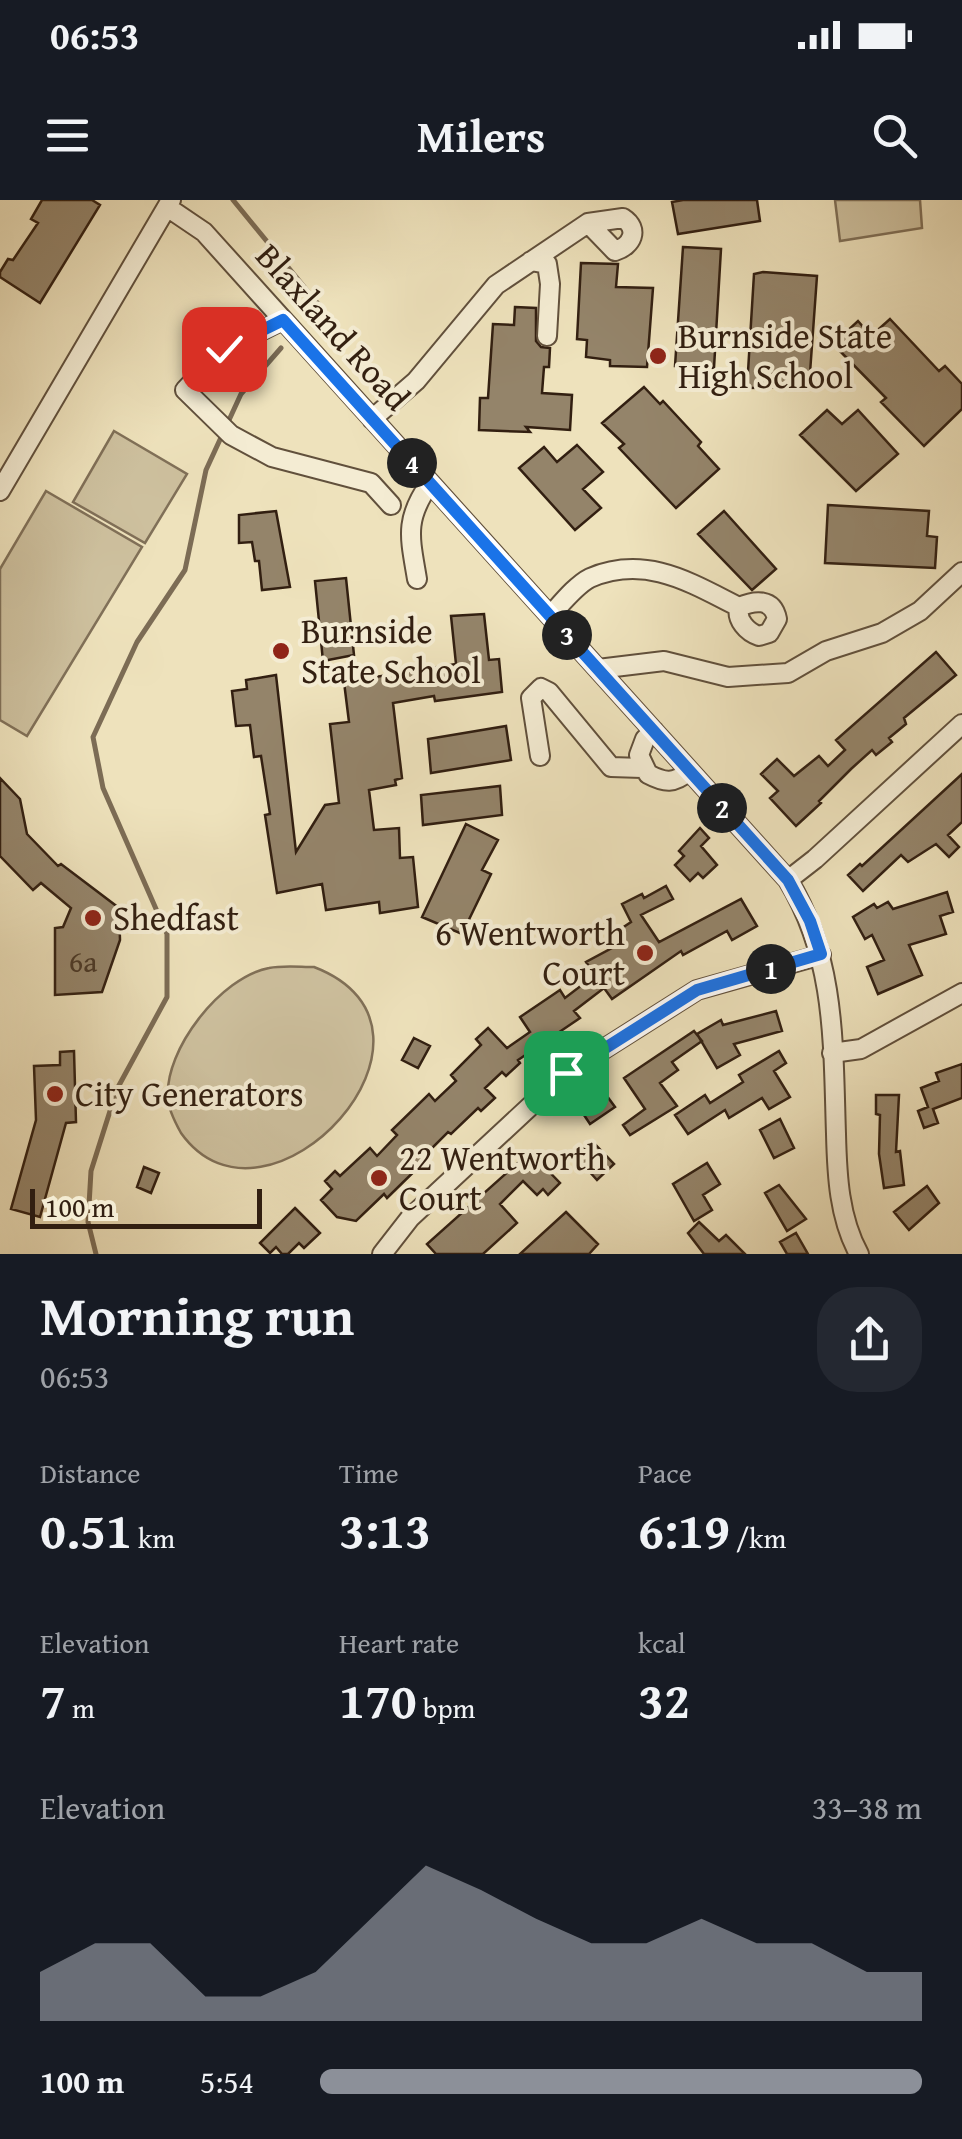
<!DOCTYPE html>
<meta charset="utf-8">
<style>
body{margin:0;font-family:"Gentium Book Plus",serif;background:#242831;color:#f1f3f6;height:100vh;display:flex;flex-direction:column;font-size:38px;white-space:nowrap}
*{box-sizing:border-box;margin:0}
p{font-size:32px;color:#9ea1a6}
.icon{flex:none;width:55px;height:55px;fill:none;stroke:currentColor;stroke-width:2;stroke-linecap:round;stroke-linejoin:round}
.map{position:relative;height:1054px;overflow:hidden}
.sheet{display:flex;flex-direction:column;background:#171b24;flex:1}
.sheet>*{flex:none}
.scale{position:absolute;left:30px;bottom:25px;width:232px;box-sizing:border-box;padding-left:10px;border:5px solid #321f11;border-top:0;font-size:28px;line-height:35px;white-space:nowrap;color:#321f11;-webkit-text-stroke:8px #f4ecd3;paint-order:stroke}
.pin{position:absolute;display:grid;place-items:center;width:85px;height:85px;color:#fff;margin:-42px;border-radius:20px;box-shadow:0 5px 15px #0006}
.km{position:absolute;width:50px;height:50px;margin:-25px;border-radius:50%;background:#222;color:#fff;font-size:28px;line-height:50px;text-align:center}
.round{display:grid;place-items:center;flex:none;width:105px;height:105px;border-radius:40px;background:#242831}
.overview{display:flex;align-items:center;justify-content:space-between;height:170px;padding:0 40px}
h1{font-size:55px;font-weight:700;line-height:75px}
.metrics{display:grid;grid-template-columns:repeat(3,1fr);gap:15px;height:170px;padding:10px 40px}
.metrics div{display:grid;align-content:center}
.metrics b{font-size:50px;font-weight:700}
.metrics small{font-size:28px;font-weight:400}
.metrics p{font-size:28px}
.chart{height:280px;padding:20px 40px}
.chart p{display:flex;justify-content:space-between}
.chart svg{width:100%;height:180px;margin-top:10px;fill:#8c9099;opacity:.7}
ul{padding:0 40px;list-style:none;font-size:32px}
li{display:grid;grid-template-columns:160px 120px 1fr;align-items:center;height:75px}
li i{height:25px;border-radius:12px;background:#8c9099}
.status{display:flex;justify-content:space-between;align-items:center;height:70px;padding:0 50px;background:#171b24;direction:ltr}
.status svg{height:28px;fill:currentColor}
header{display:flex;justify-content:space-between;align-items:center;height:130px;padding:0 40px;background:#171b24;font-size:45px;font-weight:700}
.map>svg:first-child{display:block}
.green{fill:#cec19f;stroke:#807058;stroke-width:2.5}
.lines{fill:none;stroke-linecap:round;stroke-linejoin:round}
.stream{stroke:#7c6c55;stroke-width:5}
.building{fill:#94846a;stroke:#321f11;stroke-width:2.5}
.minor-casing{stroke:#61503c;stroke-width:22}
.minor{stroke:#f4ecd3;stroke-width:18}
.route-casing{stroke:#fff;stroke-width:20}
.route{stroke:#1a73e8;stroke-width:12}
.poi-dot{fill:#8f2418;stroke:#f4ecd3;stroke-width:4}
.labels{text-anchor:middle;stroke-width:8;stroke-linejoin:round;paint-order:stroke}
.number-label{font-size:30px;fill:#4a3827}
.street-label{font-size:35px;fill:#321f11;stroke:#f4ecd3}
.poi-label{font-size:35px;fill:#321f11;stroke:#f4ecd3;text-anchor:start}
</style>
<div class="status"><b>06:53</b><svg viewBox="0 0 49 12"><path d="M0 12V9h3v3zM5 12V6h3v6zM10 12V3h3v9zM15 12V0h3v12zM26 1h20v11H26zM47 4h2v5h-2z"/></svg></div>
<header><svg class="icon" aria-label="menu" viewBox="0 0 24 24"><path d="M4 6h16M4 12h16M4 18h16"/></svg>Milers<svg class="icon" aria-label="search" viewBox="0 0 24 24"><circle cx="10" cy="10" r="6"/><path d="M15 15l6 6"/></svg></header>
<div class="map">
<svg width="962" height="1054" viewBox="0 0 962 1054">
<rect width="100%" height="100%" fill="#eee2bc"/>
<filter id="stains"><feTurbulence type="fractalNoise" baseFrequency=".002" numOctaves="4"/><feColorMatrix values="0 0 0 0 .2 0 0 0 0 .09 0 0 0 0 .02 0 0 0 .5 -.17"/></filter>
<radialGradient id="worn" r=".72"><stop offset=".6" stop-color="#630" stop-opacity="0"/><stop offset="1" stop-color="#630" stop-opacity=".3"/></radialGradient>
<!-- green -->
<path class="green" d="M 835,0 L 920,0 L 922,28 L 840,41 Z
M 114,231 L 187,274 L 145,343 L 73,302 Z
M 46,291 L 142,347 L 27,536 L 0,520 L 0,369 Z
M 314,767 C 475,829 267,1054 181,933 C 176,924 168,909 168,898 C 164,850 221,777 269,768 C 283,765 300,767 314,767 Z"/>
<g class="lines">
<!-- stream -->
<path class="stream" d="M 233,0 L 319,105 L 312,115
M 96,1054 L 88,1022 L 91,971 L 117,889 L 167,797 L 167,734 L 103,588 L 93,537 L 137,442 L 185,370 L 206,270 L 241,194 L 281,148"/>
</g>
<!-- building -->
<path class="building" d="M 42,0 L 92,0 L 100,5 L 40,103 L 0,77 L 0,72 L 8,59 L 13,60 L 38,23 L 31,19 Z
M 683,0 L 757,0 L 760,21 L 678,34 L 672,2 Z
M 683,47 L 721,49 L 714,168 L 675,166 Z
M 581,63 L 618,64 L 616,87 L 653,88 L 647,167 L 610,166 L 610,160 L 586,157 L 587,140 L 577,139 Z
M 763,72 L 817,76 L 810,173 L 802,174 L 801,187 L 747,188 L 754,74 Z
M 515,107 L 536,108 L 536,141 L 541,147 L 550,148 L 549,167 L 544,167 L 542,193 L 572,195 L 570,230 L 526,227 L 530,232 L 479,230 L 480,198 L 488,198 L 493,124 L 514,125 Z
M 890,119 L 939,171 L 945,166 L 962,184 L 962,209 L 924,246 L 881,202 L 886,198 L 833,144 L 858,121 L 871,136 Z
M 644,187 L 660,204 L 663,201 L 701,242 L 698,246 L 719,269 L 676,308 L 619,248 L 624,244 L 602,223 Z
M 827,210 L 842,224 L 858,210 L 898,254 L 856,291 L 800,235 Z
M 577,245 L 603,272 L 583,289 L 601,308 L 575,330 L 519,268 L 544,247 L 557,262 Z
M 828,305 L 929,311 L 927,336 L 937,337 L 935,368 L 825,363 Z
M 276,311 L 290,387 L 262,390 L 259,361 L 255,361 L 252,342 L 239,343 L 239,315 Z
M 724,311 L 776,369 L 752,390 L 698,334 Z
M 346,378 L 354,455 L 323,461 L 315,381 Z
M 484,414 L 489,460 L 499,459 L 502,492 L 435,501 L 434,496 L 393,503 L 402,578 L 395,580 L 396,585 L 369,590 L 374,630 L 399,628 L 400,658 L 413,657 L 418,707 L 380,713 L 379,702 L 326,710 L 322,684 L 277,693 L 265,615 L 270,614 L 261,556 L 254,557 L 250,525 L 236,526 L 232,491 L 247,489 L 246,480 L 276,475 L 296,652 L 325,605 L 339,603 L 330,524 L 349,522 L 344,482 L 456,464 L 451,416 Z
M 936,452 L 956,475 L 904,518 L 906,524 L 889,538 L 892,542 L 876,555 L 872,550 L 851,569 L 819,601 L 821,603 L 796,626 L 770,598 L 778,591 L 761,574 L 777,559 L 794,576 L 819,556 L 828,566 L 845,550 L 836,540 Z
M 506,526 L 511,560 L 431,573 L 428,539 Z
M 962,574 L 962,622 L 948,635 L 959,647 L 949,657 L 936,644 L 908,662 L 901,655 L 863,691 L 848,675 L 860,664 L 862,666 Z
M 0,578 L 20,599 L 27,634 L 58,666 L 61,664 L 119,708 L 120,740 L 102,792 L 55,795 L 55,728 L 63,727 L 71,708 L 41,683 L 33,690 L 0,656 Z
M 500,586 L 502,615 L 423,625 L 421,595 Z
M 466,624 L 498,640 L 482,670 L 491,674 L 462,734 L 422,717 Z
M 700,628 L 709,638 L 701,646 L 717,665 L 703,678 L 698,673 L 690,681 L 675,665 L 684,656 L 679,651 Z
M 666,686 L 673,699 L 641,715 L 659,742 L 741,699 L 757,726 L 732,740 L 727,731 L 683,755 L 681,751 L 612,799 L 604,788 L 574,811 L 580,818 L 518,860 L 520,863 L 506,876 L 502,872 L 485,888 L 495,898 L 481,911 L 478,908 L 451,934 L 448,932 L 429,951 L 432,954 L 387,998 L 384,994 L 356,1021 L 337,1017 L 321,1000 L 332,989 L 325,981 L 335,971 L 340,976 L 370,948 L 377,956 L 397,935 L 392,930 L 429,894 L 435,901 L 456,881 L 451,875 L 481,845 L 476,839 L 488,828 L 507,848 L 530,832 L 520,817 L 560,790 L 565,798 L 595,775 L 586,762 L 623,742 L 616,732 L 631,722 L 622,704 L 642,694 L 644,698 Z
M 947,692 L 953,712 L 940,716 L 946,734 L 909,745 L 922,775 L 878,794 L 867,767 L 884,760 L 872,735 L 865,739 L 853,717 L 874,704 L 877,708 L 888,702 L 893,709 Z
M 776,811 L 782,831 L 734,844 L 740,855 L 717,868 L 697,834 L 721,820 L 723,825 Z
M 694,831 L 702,841 L 672,862 L 678,870 L 660,883 L 677,906 L 630,935 L 623,925 L 645,909 L 624,878 Z
M 414,838 L 430,846 L 418,868 L 402,860 Z
M 74,851 L 76,922 L 66,923 L 40,1017 L 11,1009 L 36,920 L 34,866 L 60,865 L 60,852 Z
M 779,851 L 786,863 L 774,871 L 790,897 L 769,909 L 762,898 L 729,918 L 725,910 L 688,934 L 675,915 L 705,895 L 710,903 L 743,882 L 739,875 Z
M 962,864 L 962,898 L 933,909 L 938,923 L 924,928 L 918,911 L 928,907 L 921,888 L 939,881 L 936,873 Z
M 604,892 L 615,907 L 590,924 L 580,909 Z
M 876,895 L 899,895 L 896,952 L 900,951 L 904,985 L 884,988 L 879,954 L 880,915 L 876,914 Z
M 780,919 L 794,948 L 774,958 L 760,930 Z
M 592,941 L 614,964 L 597,980 L 578,959 L 583,955 L 580,952 Z
M 530,952 L 560,983 L 548,995 L 543,989 L 537,995 L 523,981 L 500,1004 L 517,1023 L 483,1054 L 436,1054 L 427,1044 Z
M 707,963 L 720,984 L 703,995 L 712,1010 L 694,1021 L 673,984 Z
M 144,967 L 159,973 L 151,993 L 137,987 Z
M 779,985 L 806,1019 L 787,1031 L 765,993 Z
M 927,986 L 939,1003 L 909,1030 L 894,1012 Z
M 295,1008 L 320,1033 L 304,1048 L 299,1043 L 288,1054 L 282,1054 L 276,1047 L 270,1053 L 260,1043 Z
M 566,1012 L 598,1044 L 589,1054 L 520,1054 Z
M 699,1022 L 719,1041 L 726,1035 L 745,1054 L 704,1054 L 688,1033 Z
M 796,1033 L 808,1054 L 787,1054 L 780,1042 Z"/>
<g class="lines">
<!-- minor casing -->
<g class="minor-casing">
<path id="minor" d="M 167,7 L 204,32 L 788,680 C 836,759 833,844 836,934 C 837,975 839,1018 859,1054
M 531,61 L 547,64 L 550,84 L 547,136
M 283,120 L 224,149 L 185,190 L 231,235 L 272,257 L 371,283 L 391,305
M 372,219 L 416,181 L 496,85 L 588,23 L 623,18 C 640,29 632,46 615,51 L 588,23
M 0,291 L 171,0
M 417,379 C 410,337 404,320 430,283
M 550,416 C 561,404 576,385 590,378 C 646,354 691,383 739,407 C 755,400 773,398 777,419 L 769,433 L 759,436 C 747,432 736,420 739,407
M 598,469 L 664,461 L 728,477 L 788,473 L 826,451 L 882,433 L 920,411 L 962,372
M 654,531 L 645,539 L 639,555 L 648,574 C 665,583 674,584 689,571
M 540,556 L 531,498 L 541,488 L 549,492 L 611,567 L 642,568
M 788,680 L 815,659 L 962,524
M 832,853 L 861,849 L 962,793
M 382,1054 L 410,1018 L 566,873 L 697,790 L 821,755"/>
</g>
<!-- minor -->
<use href="#minor" class="minor"/>
</g>
<g class="lines">
<!-- route casing -->
<g class="route-casing">
<path id="route" d="M 224,149 L 283,120 L 788,680 L 810,721 L 821,754 L 697,790 L 566,873"/>
</g>
<!-- route -->
<use href="#route" class="route"/>
</g>
<!-- markers -->
<g class="poi-dot">
<circle cx="658" cy="156" r="10"/>
<circle cx="281" cy="451" r="10"/>
<circle cx="93" cy="718" r="10"/>
<circle cx="645" cy="753" r="10"/>
<circle cx="55" cy="894" r="10"/>
<circle cx="379" cy="978" r="10"/>
</g>
<g class="labels">
<!-- number labels -->
<g class="number-label">
<text x="83" y="772">6a</text>
</g>
<!-- street labels -->
<g class="street-label">
<text transform="translate(333 127) rotate(48)" y="12">Blaxland Road</text>
</g>
<!-- poi labels -->
<g class="poi-label">
<text x="678" y="148">Burnside State<tspan x="678" dy="40">High School</tspan></text>
<text x="301" y="443">Burnside<tspan x="301" dy="40">State School</tspan></text>
<text x="113" y="730">Shedfast</text>
<text x="625" y="745" text-anchor="end">6 Wentworth<tspan x="625" dy="40">Court</tspan></text>
<text x="75" y="906">City Generators</text>
<text x="399" y="970">22 Wentworth<tspan x="399" dy="40">Court</tspan></text>
</g>
</g>
<rect width="100%" height="100%" filter="url(#stains)"/>
<rect width="100%" height="100%" fill="url(#worn)"/>
</svg>
<div class="scale">100 m</div>
<div class="pin" style="left:566px;top:873px;background:#1e9e55"><svg class="icon" aria-label="arrive" viewBox="0 0 24 24"><path d="M6 21V4h12l-3 4 3 4H6"/></svg></div>
<div class="pin" style="left:224px;top:149px;background:#d93025"><svg class="icon" aria-label="check" viewBox="0 0 24 24"><path d="M5 12l5 5 9-10"/></svg></div>
<b class="km" style="left:771px;top:769px">1</b>
<b class="km" style="left:722px;top:608px">2</b>
<b class="km" style="left:567px;top:435px">3</b>
<b class="km" style="left:412px;top:263px">4</b>
</div>
<section class="sheet">
<div class="overview"><div><h1>Morning run</h1><p>06:53</p></div><a class="round"><svg class="icon" aria-label="share" viewBox="0 0 24 24"><path d="M12 15V3M7 8l5-5 5 5M5 13v7h14v-7"/></svg></a></div>
<div class="metrics">
<div><p>Distance</p><b>0.51<small> km</small></b></div>
<div><p>Time</p><b>3:13</b></div>
<div><p>Pace</p><b>6:19<small> /km</small></b></div>
</div>
<div class="metrics">
<div><p>Elevation</p><b>7<small> m</small></b></div>
<div><p>Heart rate</p><b>170<small> bpm</small></b></div>
<div><p>kcal</p><b>32</b></div>
</div>
<div class="chart"><p><span>Elevation</span>33–38 m</p>
<svg viewBox="0 0 160 44" preserveAspectRatio="none"><path d="M0 44V32L10 25L20 25L30 38L40 38L50 32L60 19L70 6L80 12L90 19L100 25L110 25L120 19L130 25L140 25L150 32L160 32V44z"/></svg>
</div>
<ul>
<li><b>100 m</b>5:54<i style="width:100%"></i></li>
</ul>
</section>
